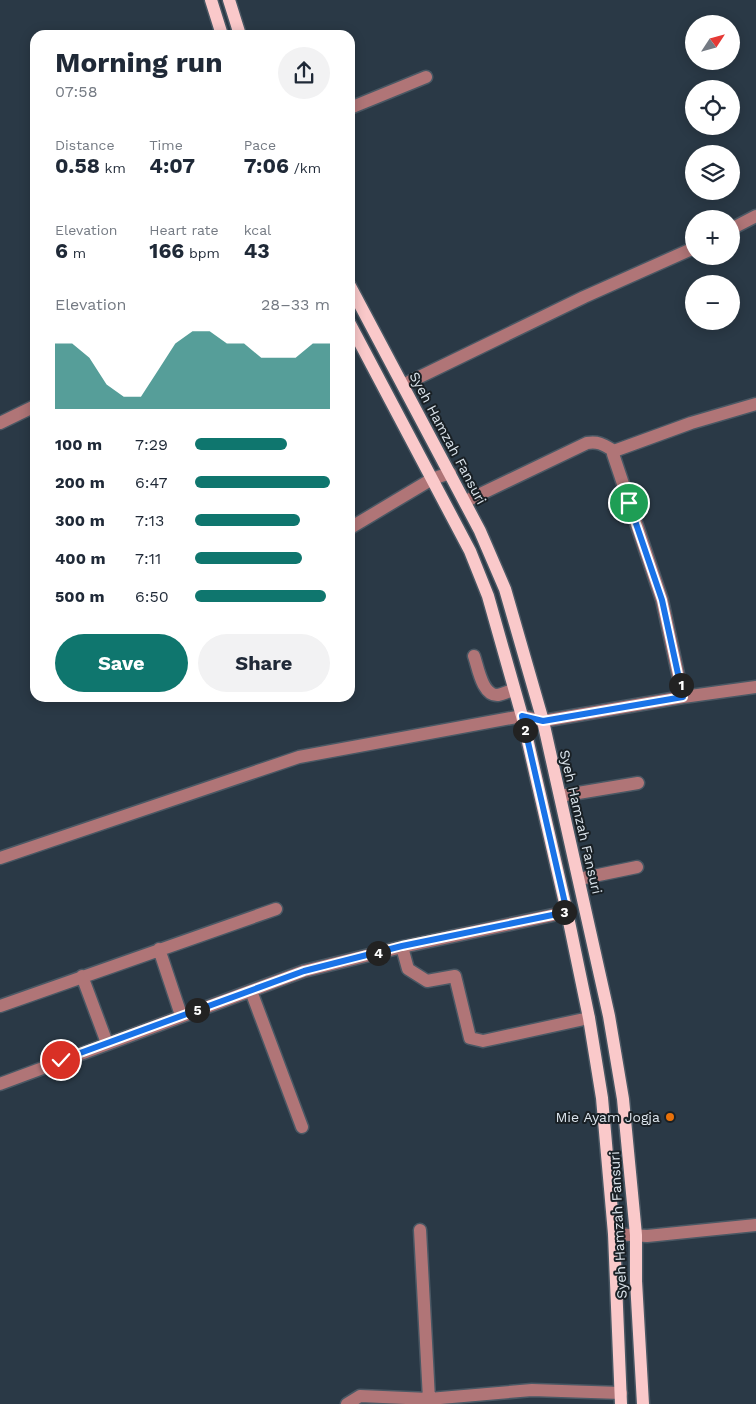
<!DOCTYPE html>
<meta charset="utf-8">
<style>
body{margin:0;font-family:"Work Sans",sans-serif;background:#f2f2f3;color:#1f2937;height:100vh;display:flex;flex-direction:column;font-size:19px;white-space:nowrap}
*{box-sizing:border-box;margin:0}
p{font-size:16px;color:#747a83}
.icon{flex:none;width:28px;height:28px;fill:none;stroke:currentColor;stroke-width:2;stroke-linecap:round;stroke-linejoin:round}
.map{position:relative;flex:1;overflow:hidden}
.details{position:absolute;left:30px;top:30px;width:325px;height:672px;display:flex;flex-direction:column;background:#fff;border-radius:15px;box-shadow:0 2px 12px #0003}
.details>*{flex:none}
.needle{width:32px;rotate:54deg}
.fabs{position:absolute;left:685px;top:15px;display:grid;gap:10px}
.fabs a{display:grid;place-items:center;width:55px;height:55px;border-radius:50%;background:#fff;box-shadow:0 2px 12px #0003;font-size:25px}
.pin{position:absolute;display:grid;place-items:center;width:42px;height:42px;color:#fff;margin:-21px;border:2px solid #fff;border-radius:50%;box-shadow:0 1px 5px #0007}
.km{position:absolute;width:25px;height:25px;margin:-12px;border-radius:50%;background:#222;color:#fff;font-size:14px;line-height:25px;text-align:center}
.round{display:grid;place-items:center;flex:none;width:52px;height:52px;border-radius:26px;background:#f2f2f3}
.headline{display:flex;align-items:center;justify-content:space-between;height:85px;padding:0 25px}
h1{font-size:28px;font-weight:700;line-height:38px}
.figures{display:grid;grid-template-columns:repeat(3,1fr);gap:8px;height:85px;padding:5px 25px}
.figures div{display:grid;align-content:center}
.figures b{font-size:21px;font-weight:700}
.figures small{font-size:14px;font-weight:400}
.figures p{font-size:14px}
.chart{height:140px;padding:10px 25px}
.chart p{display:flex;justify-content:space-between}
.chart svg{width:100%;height:90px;margin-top:5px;fill:#0f766e;opacity:.7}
.cta{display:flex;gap:10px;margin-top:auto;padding:10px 25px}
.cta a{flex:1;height:58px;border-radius:30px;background:#0f766e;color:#fff;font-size:20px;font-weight:700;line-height:58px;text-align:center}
.cta a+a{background:#f2f2f3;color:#1f2937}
ul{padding:0 25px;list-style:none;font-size:16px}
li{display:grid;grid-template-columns:80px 60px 1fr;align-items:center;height:38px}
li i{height:12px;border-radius:6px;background:#0f766e}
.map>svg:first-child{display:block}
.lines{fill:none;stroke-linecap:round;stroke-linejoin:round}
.minor-casing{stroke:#4a5864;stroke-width:15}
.major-casing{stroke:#4a5864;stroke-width:15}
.minor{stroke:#b07577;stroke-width:12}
.major{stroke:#fac9ca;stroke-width:12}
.route-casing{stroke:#fff;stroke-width:10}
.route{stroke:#1a73e8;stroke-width:6}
.food-dot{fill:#e8710a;stroke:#192025;stroke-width:2}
.labels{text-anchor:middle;stroke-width:4;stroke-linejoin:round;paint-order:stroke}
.street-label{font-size:14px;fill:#dbe4ec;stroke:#192025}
.poi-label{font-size:14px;fill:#dbe4ec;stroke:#192025;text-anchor:end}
</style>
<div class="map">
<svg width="756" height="1404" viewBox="0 0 756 1404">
<rect width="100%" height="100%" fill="#2a3946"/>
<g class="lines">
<!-- minor casing -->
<g class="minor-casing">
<path id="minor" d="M 350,108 L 426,77
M 731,229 L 756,216
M 403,385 L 584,297 L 694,248
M 0,423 L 35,406
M 614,451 L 613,454 L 662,600 L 683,697
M 614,451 L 691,423 L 756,404
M 466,501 L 587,443 C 599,441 604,445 614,451
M 350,528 L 432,479 L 450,473
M 474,656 C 478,667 482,696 498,695 C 503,694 509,691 514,690
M 560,796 L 638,783
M 0,858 L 299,757 L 522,716 L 543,721 L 683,697 L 756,687
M 579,879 L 637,867
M 402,947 L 567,912
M 159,949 L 181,1015
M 82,976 L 107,1043
M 251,991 L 302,1127
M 0,1006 L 276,909
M 0,1084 L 304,971 L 402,947 L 408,969 L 427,981 L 455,976 L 470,1038 L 483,1041 L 589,1018
M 420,1230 L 429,1399
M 614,1234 L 647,1236 L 756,1225
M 347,1404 L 360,1396 L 429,1399 L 532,1390 L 621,1393"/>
</g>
<!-- major casing -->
<g class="major-casing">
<path id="major" d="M 211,0 L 222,35
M 229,0 L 240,35
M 350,286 L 480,531 L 505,589 L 543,721 L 609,1016 L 623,1099 L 636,1235 L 636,1281 L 643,1404
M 350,324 L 470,551 L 488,596 L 522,716 L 567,912 L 589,1018 L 602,1098 L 614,1234 L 621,1404"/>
</g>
<!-- minor -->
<use href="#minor" class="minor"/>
<!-- major -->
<use href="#major" class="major"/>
</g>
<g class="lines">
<!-- route casing -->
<g class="route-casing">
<path id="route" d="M 61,1060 L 304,971 L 402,946 L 567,912 L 522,716 L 543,721 L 683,697 L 662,600 L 629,503"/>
</g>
<!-- route -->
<use href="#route" class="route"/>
</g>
<!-- markers -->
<circle class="food-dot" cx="670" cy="1117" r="5"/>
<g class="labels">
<!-- street labels -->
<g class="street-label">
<text transform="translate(448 438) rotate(62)" y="5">Syeh Hamzah Fansuri</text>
<text transform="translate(581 822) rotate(77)" y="5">Syeh Hamzah Fansuri</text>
<text transform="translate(618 1225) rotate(-93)" y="5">Syeh Hamzah Fansuri</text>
</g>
<!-- poi labels -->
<g class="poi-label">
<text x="660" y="1122">Mie Ayam Jogja</text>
</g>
</g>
</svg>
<div class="fabs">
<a><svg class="needle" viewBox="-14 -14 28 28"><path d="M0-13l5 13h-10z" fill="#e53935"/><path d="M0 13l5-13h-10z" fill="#747a83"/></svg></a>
<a><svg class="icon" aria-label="locate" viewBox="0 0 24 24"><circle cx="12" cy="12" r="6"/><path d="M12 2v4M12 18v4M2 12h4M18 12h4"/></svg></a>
<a><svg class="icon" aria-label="layers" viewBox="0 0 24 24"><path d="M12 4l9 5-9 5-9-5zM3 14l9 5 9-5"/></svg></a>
<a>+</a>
<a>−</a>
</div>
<div class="pin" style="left:629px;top:503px;background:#1e9e55"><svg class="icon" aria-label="arrive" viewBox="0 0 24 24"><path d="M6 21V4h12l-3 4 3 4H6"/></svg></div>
<div class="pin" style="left:61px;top:1060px;background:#d93025"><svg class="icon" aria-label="check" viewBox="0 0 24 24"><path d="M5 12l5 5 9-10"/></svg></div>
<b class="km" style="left:681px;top:685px">1</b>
<b class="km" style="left:525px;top:730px">2</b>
<b class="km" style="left:564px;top:912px">3</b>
<b class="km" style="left:378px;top:953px">4</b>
<b class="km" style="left:197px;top:1010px">5</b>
<section class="details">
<div class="headline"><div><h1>Morning run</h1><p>07:58</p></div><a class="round"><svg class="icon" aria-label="share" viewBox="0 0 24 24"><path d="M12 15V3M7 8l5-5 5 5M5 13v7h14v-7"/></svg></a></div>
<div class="figures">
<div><p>Distance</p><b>0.58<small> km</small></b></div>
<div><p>Time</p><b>4:07</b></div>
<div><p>Pace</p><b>7:06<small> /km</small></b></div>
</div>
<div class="figures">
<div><p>Elevation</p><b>6<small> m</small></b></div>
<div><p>Heart rate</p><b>166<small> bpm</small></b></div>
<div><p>kcal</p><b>43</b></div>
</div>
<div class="chart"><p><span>Elevation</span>28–33 m</p>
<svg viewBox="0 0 160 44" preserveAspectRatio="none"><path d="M0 44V12L10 12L20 19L30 32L40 38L50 38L60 25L70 12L80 6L90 6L100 12L110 12L120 19L130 19L140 19L150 12L160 12V44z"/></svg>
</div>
<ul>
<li><b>100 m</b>7:29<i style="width:68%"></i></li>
<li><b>200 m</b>6:47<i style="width:100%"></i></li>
<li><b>300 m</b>7:13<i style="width:78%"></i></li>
<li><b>400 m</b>7:11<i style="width:79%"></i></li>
<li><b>500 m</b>6:50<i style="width:97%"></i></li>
</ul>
<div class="cta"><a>Save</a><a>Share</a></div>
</section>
</div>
